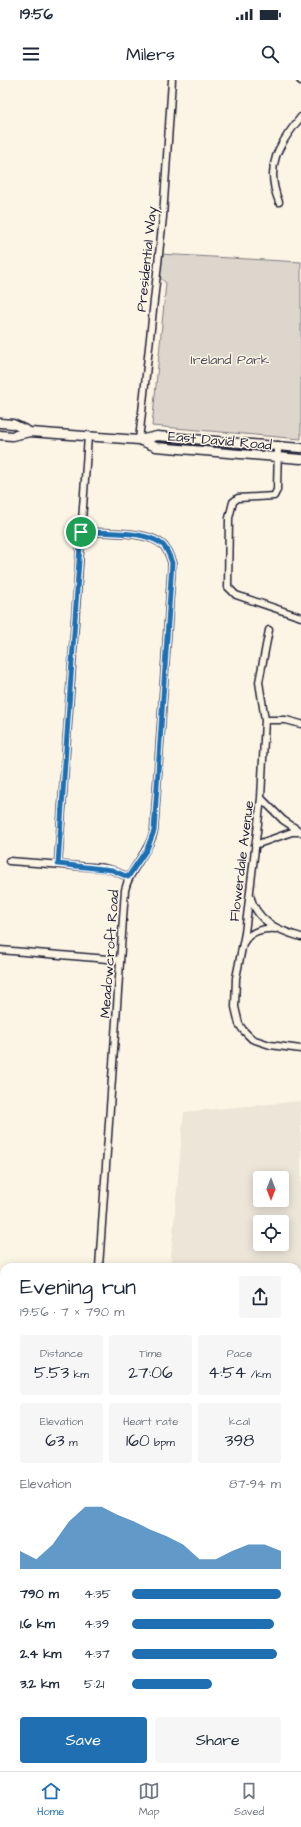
<!DOCTYPE html>
<meta charset="utf-8">
<style>
body{margin:0;font-family:"Architects Daughter",sans-serif;background:#f6f6f7;color:#1f2937;height:100vh;display:flex;flex-direction:column;font-size:15px;white-space:nowrap}
*{box-sizing:border-box;margin:0}
p{font-size:13px;color:#747a83}
.icon{flex:none;width:22px;height:22px;fill:none;stroke:currentColor;stroke-width:2;stroke-linecap:round;stroke-linejoin:round}
.map{position:relative;flex:1;overflow:hidden}
.details{position:absolute;left:0px;top:1183px;width:301px;height:508px;display:flex;flex-direction:column;background:#fff;border-radius:12px 12px 0 0;box-shadow:0 2px 10px #0003}
.details>*{flex:none}
.needle{width:26px;rotate:180deg}
.fabs{position:absolute;left:253px;top:1091px;display:grid;gap:8px}
.fabs a{display:grid;place-items:center;width:36px;height:36px;border-radius:4px;background:#fff;box-shadow:0 2px 10px #0003;font-size:20px}
.pin{position:absolute;display:grid;place-items:center;width:34px;height:34px;color:#fff;margin:-17px;border:2px solid #fff;border-radius:50%;box-shadow:0 1px 4px #0007}
.round{display:grid;place-items:center;flex:none;width:42px;height:42px;border-radius:4px;background:#f6f6f7}
.summary{display:flex;align-items:center;justify-content:space-between;height:68px;padding:0 20px}
h1{font-size:22px;font-weight:600;line-height:30px}
.figures{display:grid;grid-template-columns:repeat(3,1fr);gap:6px;height:68px;padding:4px 20px}
.figures div{display:grid;align-content:center;border-radius:4px;background:#f6f6f7;text-align:center}
.figures b{font-size:17px;font-weight:600}
.figures small{font-size:11px;font-weight:400}
.figures p{font-size:11px}
.chart{height:112px;padding:8px 20px}
.chart p{display:flex;justify-content:space-between}
.chart svg{width:100%;height:72px;margin-top:4px;fill:#1f6fb2;opacity:.7}
.primary-button{display:flex;gap:8px;margin-top:auto;padding:8px 20px}
.primary-button a{flex:1;height:46px;border-radius:4px;background:#1f6fb2;color:#fff;font-size:16px;font-weight:600;line-height:46px;text-align:center}
.primary-button a+a{background:#f6f6f7;color:#1f2937}
ul{padding:0 20px;list-style:none;font-size:13px}
li{display:grid;grid-template-columns:64px 48px 1fr;align-items:center;height:30px}
li i{height:10px;border-radius:5px;background:#1f6fb2}
.status{display:flex;justify-content:space-between;align-items:center;height:28px;padding:0 20px;background:#fff;direction:ltr}
.status svg{height:11px;fill:currentColor}
header{display:flex;justify-content:space-between;align-items:center;height:52px;padding:0 20px;background:#fff;font-size:18px;font-weight:600}
.dock{display:flex;justify-content:space-around;align-items:center;height:56px;border-top:1px solid #e0e1e3;background:#fff;font-size:11px;color:#747a83}
.dock a{display:grid;justify-items:center;gap:2px}
.dock .on{color:#1f6fb2}
.map>svg:first-child{display:block}
.built{fill:#ece5d8;fill-rule:evenodd}
.green{fill:#dcd6cc;stroke:#7f7c84}
.lines{fill:none;stroke-linecap:round;stroke-linejoin:round}
.minor-casing{stroke:#22223b;stroke-width:9}
.tertiary-casing{stroke:#22223b;stroke-width:11}
.secondary-casing{stroke:#22223b;stroke-width:12}
.minor{stroke:#fcf5e5;stroke-width:6}
.tertiary{stroke:#fcf5e5;stroke-width:8}
.secondary{stroke:#fcf5e5;stroke-width:9}
.route-casing{stroke:#fff;stroke-width:8}
.route{stroke:#1f6fb2;stroke-width:5}
.labels{text-anchor:middle;stroke-width:3;stroke-linejoin:round;paint-order:stroke}
.street-label{font-size:14px;fill:#22223b;stroke:#fcf5e5}
.park-label{font-size:14px;fill:#504f5f;stroke:#fcf5e5}
</style>
<div class="status"><b>19:56</b><svg viewBox="0 0 49 12"><path d="M0 12V9h3v3zM5 12V6h3v6zM10 12V3h3v9zM15 12V0h3v12zM26 1h20v11H26zM47 4h2v5h-2z"/></svg></div>
<header><svg class="icon" aria-label="menu" viewBox="0 0 24 24"><path d="M4 6h16M4 12h16M4 18h16"/></svg>Milers<svg class="icon" aria-label="search" viewBox="0 0 24 24"><circle cx="10" cy="10" r="6"/><path d="M15 15l6 6"/></svg></header>
<div class="map">
<svg width="301" height="1691" viewBox="0 0 301 1691">
<rect width="100%" height="100%" fill="#fcf5e5"/>
<filter id="ink" filterUnits="userSpaceOnUse"><feTurbulence type="fractalNoise" baseFrequency=".025" numOctaves="2"/><feDisplacementMap in="SourceGraphic" scale="8" xChannelSelector="R" yChannelSelector="G"/><feConvolveMatrix kernelMatrix="1 2 1 2 8 2 1 2 1" color-interpolation-filters="sRGB"/></filter>
<g filter="url(#ink)">
<!-- built -->
<path class="built" d="M 301,1021 L 301,1327 L 297,1327 L 297,1187 L 170,1187 L 184,1032 ZM 260,1098 L 282,1098 L 282,1120 L 260,1120 ZM 260,1142 L 282,1142 L 282,1164 L 260,1164 Z"/>
<!-- green -->
<path class="green" d="M 159,174 L 301,182 L 301,359 L 152,346 L 166,203 L 157,195 Z"/>
<g class="lines">
<!-- minor casing -->
<g class="minor-casing">
<path id="minor" d="M 300,0 L 301,1
M 279,122 C 264,86 279,64 301,37
M 139,360 L 163,137 L 172,0
M 278,365 L 277,410 L 274,416 L 238,418 L 233,422 L 229,438 L 228,507 L 236,515 L 301,537
M 81,452 C 103,453 148,450 164,466 C 168,471 170,477 172,483 L 154,751 C 149,773 130,787 125,810 L 99,1187
M 269,550 L 259,602 L 265,640 L 261,718 L 245,853 L 236,898 L 235,927 L 239,944 L 243,950 L 252,959 L 270,965 L 301,969
M 265,640 L 286,640 L 301,644
M 261,718 L 283,740 L 301,752
M 255,765 L 292,752 L 299,752
M 9,781 L 104,788 L 112,790 L 128,797
M 58,784 L 88,356
M 250,815 C 256,841 277,850 301,857
M 244,862 C 250,851 264,848 276,849
M 0,870 L 120,880
M 0,1268 L 4,1277
M 297,1339 L 301,1339
M 297,1447 L 301,1447
M 0,1505 L 4,1511
M 0,1530 L 4,1526
M 297,1553 L 301,1554
M 297,1660 L 301,1661
M 0,1674 L 4,1671
M 124,1687 L 127,1691
M 276,1687 L 278,1691"/>
</g>
<!-- tertiary casing -->
<g class="tertiary-casing">
<path id="tertiary" d="M 0,343 L 13,344 L 30,352
M 0,355 L 12,356 L 30,352 L 139,360 L 157,356 L 301,368
M 139,360 L 156,367 L 301,379"/>
</g>
<!-- secondary casing -->
<g class="secondary-casing">
<path id="secondary" d="M 0,1205 L 4,1206
M 297,1229 L 301,1229"/>
</g>
<!-- minor -->
<use href="#minor" class="minor"/>
<!-- tertiary -->
<use href="#tertiary" class="tertiary"/>
<!-- secondary -->
<use href="#secondary" class="secondary"/>
</g>
</g>
<g class="lines" filter="url(#ink)">
<!-- route casing -->
<g class="route-casing">
<path id="route" d="M 81,452 C 103,453 148,450 164,466 C 168,471 170,477 172,483 L 154,751 L 147,769 L 128,797 L 112,790 L 58,784 Z"/>
</g>
<!-- route -->
<use href="#route" class="route"/>
</g>
<g class="labels">
<!-- street labels -->
<g class="street-label">
<text transform="translate(146 179) rotate(-84)" y="5">Presidential Way</text>
<text transform="translate(220 360) rotate(5)" y="5">East David Road</text>
<text transform="translate(241 781) rotate(-83)" y="5">Flowerdale Avenue</text>
<text transform="translate(109 874) rotate(-86)" y="5">Meadowcroft Road</text>
</g>
<!-- park labels -->
<g class="park-label">
<text x="230" y="284">Ireland Park</text>
</g>
</g>
</svg>
<div class="fabs">
<a><svg class="needle" viewBox="-14 -14 28 28"><path d="M0-13l5 13h-10z" fill="#e53935"/><path d="M0 13l5-13h-10z" fill="#747a83"/></svg></a>
<a><svg class="icon" aria-label="locate" viewBox="0 0 24 24"><circle cx="12" cy="12" r="6"/><path d="M12 2v4M12 18v4M2 12h4M18 12h4"/></svg></a>
</div>
<div class="pin" style="left:81px;top:452px;background:#1e9e55"><svg class="icon" aria-label="arrive" viewBox="0 0 24 24"><path d="M6 21V4h12l-3 4 3 4H6"/></svg></div>
<section class="details">
<div class="summary"><div><h1>Evening run</h1><p>19:56 · 7 × 790 m</p></div><a class="round"><svg class="icon" aria-label="share" viewBox="0 0 24 24"><path d="M12 15V3M7 8l5-5 5 5M5 13v7h14v-7"/></svg></a></div>
<div class="figures">
<div><p>Distance</p><b>5.53<small> km</small></b></div>
<div><p>Time</p><b>27:06</b></div>
<div><p>Pace</p><b>4:54<small> /km</small></b></div>
</div>
<div class="figures">
<div><p>Elevation</p><b>63<small> m</small></b></div>
<div><p>Heart rate</p><b>160<small> bpm</small></b></div>
<div><p>kcal</p><b>398</b></div>
</div>
<div class="chart"><p><span>Elevation</span>87–94 m</p>
<svg viewBox="0 0 160 44" preserveAspectRatio="none"><path d="M0 44V33L10 38L20 29L30 15L40 6L50 6L60 11L70 15L80 20L90 24L100 29L110 38L120 38L130 33L140 29L150 29L160 33V44z"/></svg>
</div>
<ul>
<li><b>790 m</b>4:35<i style="width:100%"></i></li>
<li><b>1.6 km</b>4:39<i style="width:95%"></i></li>
<li><b>2.4 km</b>4:37<i style="width:97%"></i></li>
<li><b>3.2 km</b>5:21<i style="width:54%"></i></li>
</ul>
<div class="primary-button"><a>Save</a><a>Share</a></div>
</section>
</div>
<nav class="dock">
<a class="on"><svg class="icon" aria-label="home" viewBox="0 0 24 24"><path d="M3 11l9-7 9 7M6 9v11h12V9"/></svg>Home</a>
<a><svg class="icon" aria-label="map" viewBox="0 0 24 24"><path d="M3 6l6-2 6 2 6-2v14l-6 2-6-2-6 2zM9 4v14M15 6v14"/></svg>Map</a>
<a><svg class="icon" aria-label="saved" viewBox="0 0 24 24"><path d="M7 4h10v16l-5-4-5 4z"/></svg>Saved</a>
</nav>
